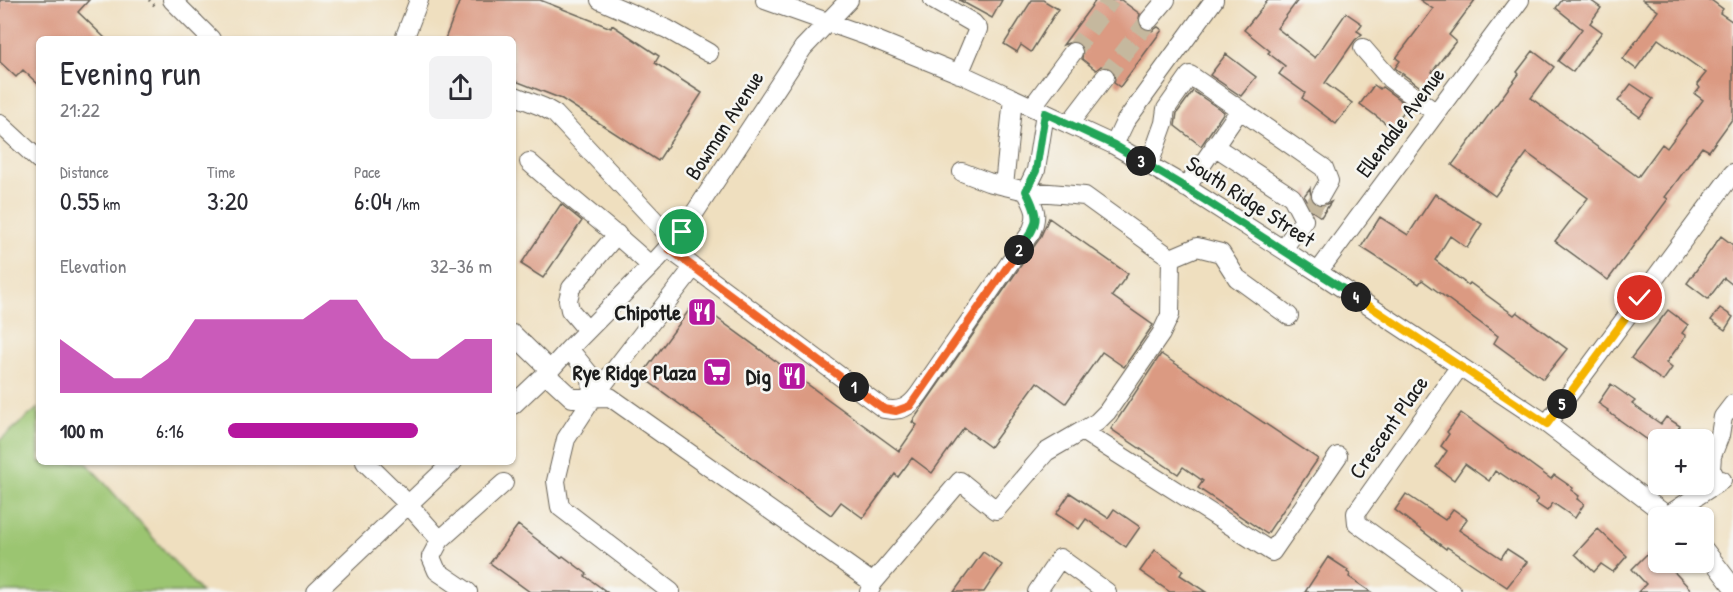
<!DOCTYPE html>
<meta charset="utf-8">
<style>
body{margin:0;font-family:"Patrick Hand",sans-serif;background:#f2f2f3;color:#2b2b33;height:100vh;display:flex;flex-direction:column;font-size:22px;white-space:nowrap}
*{box-sizing:border-box;margin:0}
p{font-size:20px;color:#7c7c81}
.icon{flex:none;width:33px;height:33px;fill:none;stroke:currentColor;stroke-width:2;stroke-linecap:round;stroke-linejoin:round}
.map{position:relative;flex:1;overflow:hidden}
.side{position:absolute;left:36px;top:36px;width:480px;height:429px;display:flex;flex-direction:column;background:#fff;border-radius:9px;box-shadow:0 2px 4px #0004}
.side>*{flex:none}
.fabs{position:absolute;left:1648px;top:429px;display:grid;gap:12px}
.fabs a{display:grid;place-items:center;width:66px;height:66px;border-radius:9px;background:#fff;box-shadow:0 2px 4px #0004;font-size:30px}
.pin{position:absolute;display:grid;place-items:center;width:51px;height:51px;color:#fff;margin:-26px;border:3px solid #fff;border-radius:50%;box-shadow:0 2px 6px #0007}
.km{position:absolute;width:30px;height:30px;margin:-15px;border-radius:50%;background:#222;color:#fff;font-size:16px;line-height:30px;text-align:center}
.round{display:grid;place-items:center;flex:none;width:63px;height:63px;border-radius:9px;background:#f2f2f3}
.headline{display:flex;align-items:center;justify-content:space-between;height:102px;padding:0 24px}
h1{font-size:33px;font-weight:600;line-height:45px}
.metrics{display:grid;grid-template-columns:repeat(3,1fr);gap:9px;height:102px;padding:6px 24px}
.metrics div{display:grid;align-content:center}
.metrics b{font-size:26px;font-weight:600}
.metrics small{font-size:16px;font-weight:400}
.metrics p{font-size:16px}
.chart{height:168px;padding:12px 24px}
.chart p{display:flex;justify-content:space-between}
.chart svg{width:100%;height:108px;margin-top:6px;fill:#b5179e;opacity:.7}
ul{padding:0 24px;list-style:none;font-size:20px}
li{display:grid;grid-template-columns:96px 72px 1fr;align-items:center;height:45px}
li i{height:15px;border-radius:8px;background:#b5179e}
.map>svg:first-child{display:block}
.green{fill:#9bc571;stroke:#5c7046;stroke-width:1.5}
.building{fill:#db9a82}
.lines{fill:none;stroke-linecap:round;stroke-linejoin:round}
.minor-tunnel{stroke:#c5b89e;stroke-width:18;stroke-dasharray:18 9;stroke-linecap:butt}
.minor-casing{stroke:#666055;stroke-width:20}
.path{stroke:#666055;stroke-width:3;stroke-dasharray:1.5 4.5;stroke-linecap:butt}
.minor{stroke:#fff;stroke-width:18}
.split-1-casing{stroke:#fff;stroke-width:12}
.split-2-casing{stroke:#fff;stroke-width:12}
.split-3-casing{stroke:#fff;stroke-width:12}
.split-4-casing{stroke:#fff;stroke-width:12}
.split-5-casing{stroke:#fff;stroke-width:12}
.split-6-casing{stroke:#fff;stroke-width:12}
.split-1{stroke:#f0652b;stroke-width:8}
.split-2{stroke:#f0652b;stroke-width:8}
.split-3{stroke:#22a559;stroke-width:8}
.split-4{stroke:#22a559;stroke-width:8}
.split-5{stroke:#f5b400;stroke-width:8}
.split-6{stroke:#f5b400;stroke-width:8}
.labels{text-anchor:middle;stroke-width:5;stroke-linejoin:round;paint-order:stroke}
.street-label{font-size:22px;fill:#1c1c1c;stroke:#f6f6f2}
.poi-label{font-size:22px;font-weight:bold;fill:#1c1c1c;stroke:#f6f6f2;text-anchor:end}
</style>
<div class="map">
<svg width="1733" height="592" viewBox="0 0 1733 592">
<rect width="100%" height="100%" fill="#f6f6f2"/>
<filter id="ink" filterUnits="userSpaceOnUse"><feTurbulence type="fractalNoise" baseFrequency=".0167" numOctaves="2"/><feDisplacementMap in="SourceGraphic" scale="12" xChannelSelector="R" yChannelSelector="G"/><feConvolveMatrix kernelMatrix="1 2 1 2 8 2 1 2 1" color-interpolation-filters="sRGB"/></filter>
<filter id="wash" filterUnits="userSpaceOnUse"><feTurbulence type="fractalNoise" baseFrequency=".008" numOctaves="4" result="noise"/><feDisplacementMap in="SourceGraphic" scale="24" xChannelSelector="R" yChannelSelector="G"/><feGaussianBlur stdDeviation="1.35" result="paint"/><feColorMatrix in="noise" values="0 0 0 0 0 0 0 0 0 0 0 0 0 0 0 0 0 1.4 0 .05"/><feComposite in="paint" operator="in"/></filter>
<g filter="url(#wash)">
<rect width="100%" height="100%" fill="#efdfbf"/>
<!-- green -->
<path class="green" d="M 38,408 L 39,462 L 86,462 L 201,592 L 0,592 L 0,440 Z"/>
<g id="blocks">
<!-- building -->
<path class="building" d="M 0,0 L 89,0 L 78,12 L 106,39 L 39,39 L 39,85 L 23,70 L 16,77 L 0,62 Z
M 460,0 L 540,0 L 611,28 L 612,25 L 659,56 L 655,63 L 702,93 L 658,161 L 562,99 L 513,80 L 513,39 L 445,39 Z
M 959,0 L 1002,0 L 992,18 Z
M 1032,0 L 1043,0 L 1058,9 L 1031,52 L 1021,45 L 1017,52 L 1004,44 Z
M 1096,0 L 1121,0 L 1140,14 L 1138,23 L 1142,29 L 1152,31 L 1158,27 L 1162,30 L 1120,87 L 1114,83 L 1116,73 L 1111,68 L 1101,66 L 1096,70 L 1082,59 L 1083,48 L 1079,43 L 1074,41 L 1063,45 Z
M 1268,0 L 1298,0 L 1277,28 L 1315,58 L 1346,13 L 1362,24 L 1357,31 L 1362,34 L 1355,40 L 1325,83 L 1352,103 L 1336,124 L 1302,98 L 1305,93 L 1279,74 L 1285,66 L 1268,53 L 1270,51 L 1244,30 Z
M 1420,0 L 1475,0 L 1449,35 L 1456,41 L 1432,72 L 1434,74 L 1423,89 L 1395,68 L 1400,61 L 1396,58 L 1433,9 Z
M 1562,0 L 1590,0 L 1601,8 L 1590,23 L 1602,32 L 1573,72 L 1558,61 L 1582,29 L 1556,8 Z
M 1643,0 L 1711,0 L 1723,9 L 1720,13 L 1733,22 L 1733,118 L 1709,151 L 1702,147 L 1665,197 L 1668,199 L 1608,280 L 1555,241 L 1588,198 L 1527,153 L 1495,196 L 1452,165 L 1519,74 L 1517,72 L 1533,51 L 1554,67 L 1531,98 L 1638,177 L 1662,144 L 1667,148 L 1703,100 L 1695,94 L 1700,88 L 1697,84 L 1706,73 L 1658,39 L 1636,69 L 1623,59 L 1658,11 Z
M 1226,54 L 1256,77 L 1241,96 L 1210,75 Z
M 1631,84 L 1653,99 L 1640,117 L 1618,101 Z
M 1374,85 L 1380,89 L 1382,87 L 1408,106 L 1392,128 L 1360,104 Z
M 1193,91 L 1224,112 L 1201,146 L 1175,126 L 1177,113 Z
M 1310,188 L 1311,200 L 1315,204 L 1322,206 L 1331,202 L 1321,217 L 1312,211 L 1304,196 Z
M 1435,194 L 1482,224 L 1467,248 L 1450,236 L 1435,260 L 1468,285 L 1470,283 L 1514,315 L 1517,312 L 1567,349 L 1543,379 L 1494,343 L 1498,336 L 1422,280 L 1419,284 L 1361,247 L 1380,217 L 1408,235 Z
M 561,204 L 582,221 L 543,278 L 521,264 Z
M 1049,218 L 1128,274 L 1112,296 L 1153,325 L 1151,328 L 1124,367 L 1102,352 L 1066,403 L 1037,382 L 990,447 L 964,428 L 932,473 L 912,458 L 898,477 L 895,474 L 863,518 L 841,502 L 831,515 L 641,376 L 695,302 L 899,451 L 917,425 L 912,422 L 1040,238 Z
M 1721,236 L 1733,245 L 1733,285 L 1724,278 L 1708,299 L 1687,283 Z
M 1720,308 L 1733,317 L 1725,330 L 1711,320 Z
M 1668,310 L 1688,325 L 1682,333 L 1686,336 L 1666,363 L 1672,368 L 1663,381 L 1631,358 Z
M 1161,354 L 1318,459 L 1267,534 L 1198,488 L 1203,481 L 1183,467 L 1178,474 L 1111,429 Z
M 1611,384 L 1635,401 L 1632,404 L 1661,424 L 1666,417 L 1680,426 L 1671,440 L 1659,440 L 1659,448 L 1607,411 L 1608,410 L 1598,403 Z
M 1461,413 L 1551,479 L 1554,475 L 1573,488 L 1571,490 L 1579,496 L 1577,499 L 1584,504 L 1575,518 L 1553,503 L 1547,511 L 1535,503 L 1538,499 L 1500,473 L 1499,474 L 1495,471 L 1489,481 L 1465,464 L 1454,480 L 1436,467 L 1447,451 L 1441,446 L 1449,434 L 1447,432 Z
M 1070,493 L 1108,518 L 1114,509 L 1140,527 L 1126,547 L 1086,519 L 1079,529 L 1056,514 Z
M 1406,494 L 1445,520 L 1453,509 L 1467,519 L 1459,530 L 1501,558 L 1507,549 L 1527,562 L 1507,587 L 1447,547 L 1446,549 L 1395,510 Z
M 518,525 L 561,558 L 563,556 L 587,574 L 585,576 L 607,592 L 530,592 L 490,563 Z
M 1598,529 L 1627,556 L 1613,572 L 1601,564 L 1594,572 L 1575,554 Z
M 1652,549 L 1659,556 L 1659,562 L 1665,562 L 1693,592 L 1638,592 L 1646,584 L 1632,569 Z
M 1155,550 L 1183,570 L 1180,575 L 1206,592 L 1170,592 L 1140,571 Z
M 983,552 L 1002,565 L 984,592 L 954,592 Z
M 1328,557 L 1348,570 L 1347,572 L 1350,574 L 1349,577 L 1371,592 L 1305,592 Z"/>
</g>
</g>
<g filter="url(#ink)">
<use href="#blocks" fill-opacity="0" stroke="#666055" stroke-width="1.5"/>
<g class="lines">
<!-- minor-tunnel -->
<path class="minor-tunnel" d="M 1073,52 L 1111,0
M 1105,77 L 1149,20
M 1311,210 L 1321,195"/>
<!-- minor casing -->
<g class="minor-casing">
<path id="minor" d="M 172,0 L 211,39
M 600,0 L 667,29 L 709,53
M 765,0 L 864,35 L 965,76 L 1114,145 L 1173,179 L 1318,272 L 1547,424 L 1670,518
M 933,0 L 973,23 L 978,29 L 959,74
M 1149,20 L 1166,0
M 404,39 L 419,0
M 1363,48 L 1390,79 L 1436,113
M 513,95 L 543,107 L 555,114 L 674,241
M 1032,107 L 1073,52
M 0,124 L 39,160
M 1069,124 L 1105,77
M 1114,145 L 1125,122 L 1214,0
M 1214,146 L 1292,197 L 1304,220 L 1283,249
M 529,162 C 569,198 612,229 651,266
M 1149,165 L 1164,123 L 1166,109 L 1190,75 L 1324,168 L 1329,181 L 1321,195
M 962,172 L 988,182 L 1026,191 L 1085,196 L 1171,258 L 1197,247 L 1221,253 L 1237,278 L 1289,316
M 1004,186 L 1013,98
M 1186,188 L 1239,111
M 1026,191 L 1036,170 L 1045,113
M 668,248 L 884,409 C 900,412 909,408 919,394 L 1031,232 C 1039,214 1035,208 1026,191
M 1318,272 L 1520,0
M 587,330 L 570,310 L 568,300 L 571,288 L 617,234
M 513,334 L 550,370
M 569,349 L 591,376 L 592,399
M 546,374 L 572,398 L 610,397 L 873,583
M 513,405 L 550,370 L 569,349 L 651,266 L 682,232 L 803,48 L 849,0
M 1547,424 L 1733,173
M 1082,431 L 1097,422 L 1107,412 L 1161,334 L 1170,315 L 1171,258
M 365,462 L 408,504 L 440,540 L 431,557 L 437,571 L 468,592
M 1718,482 L 1711,469 L 1712,456 L 1720,435 L 1723,417 L 1733,404
M 1668,515 L 1722,480
M 440,540 L 504,483
M 1704,549 L 1733,587
M 316,592 L 453,462
M 671,592 L 560,507 L 556,481 L 566,439 L 592,399 L 693,268
M 869,592 L 873,583 L 960,481 L 996,510 L 1046,452 L 1082,431 L 1272,552 L 1338,456
M 1037,592 L 1060,558 L 1107,592
M 1452,592 L 1357,523 L 1356,513 L 1460,366"/>
</g>
<!-- path -->
<path class="path" d="M 149,0 L 156,7"/>
<!-- minor -->
<use href="#minor" class="minor"/>
</g>
</g>
<g class="lines" filter="url(#ink)">
<!-- split-1 casing -->
<g class="split-1-casing">
<path id="split-1" d="M 682,232 L 668,248 L 854,387"/>
</g>
<!-- split-2 casing -->
<g class="split-2-casing">
<path id="split-2" d="M 854,387 L 884,409 L 896,411 L 910,406 L 1019,250"/>
</g>
<!-- split-3 casing -->
<g class="split-3-casing">
<path id="split-3" d="M 1019,250 C 1037,224 1042,221 1026,191 L 1036,171 L 1045,113 L 1114,145 L 1141,161"/>
</g>
<!-- split-4 casing -->
<g class="split-4-casing">
<path id="split-4" d="M 1141,161 L 1186,188 L 1356,297"/>
</g>
<!-- split-5 casing -->
<g class="split-5-casing">
<path id="split-5" d="M 1356,297 L 1547,424 L 1562,404"/>
</g>
<!-- split-6 casing -->
<g class="split-6-casing">
<path id="split-6" d="M 1562,404 L 1640,298"/>
</g>
<!-- split-1 -->
<use href="#split-1" class="split-1"/>
<!-- split-2 -->
<use href="#split-2" class="split-2"/>
<!-- split-3 -->
<use href="#split-3" class="split-3"/>
<!-- split-4 -->
<use href="#split-4" class="split-4"/>
<!-- split-5 -->
<use href="#split-5" class="split-5"/>
<!-- split-6 -->
<use href="#split-6" class="split-6"/>
</g>
<!-- icons -->
<defs>
<g id="restaurant-square" transform="scale(1.5)"><rect x="-9" y="-9" width="18" height="18" rx="4" fill="#b5179e" stroke="#f6f6f2"/><path d="M-5-6h1v4h1v-4h1v4h1v-4h1v5L-1.5 .5V6h-2V.5L-5-1ZM5-6V6H3V1.5H1.5Q1.5-4 5-6Z" fill="#fff"/></g>
<g id="supermarket-square" transform="scale(1.5)"><rect x="-9" y="-9" width="18" height="18" rx="4" fill="#b5179e" stroke="#f6f6f2"/><path d="M-6-5.5h2.5l.6 2H6L4.5 2H-2.5L-4.4-4H-6ZM-1.5 3.2a1.3 1.3 0 1 0 .1 0ZM3 3.2a1.3 1.3 0 1 0 .1 0Z" fill="#fff"/></g>
</defs>
<g fill-rule="evenodd">
<use href="#restaurant-square" x="702" y="312"/>
<use href="#supermarket-square" x="717" y="372"/>
<use href="#restaurant-square" x="792" y="376"/>
</g>
<g class="labels">
<!-- street labels -->
<g class="street-label">
<text transform="translate(1400 122) rotate(-53)" y="8">Ellendale Avenue</text>
<text transform="translate(724 125) rotate(-57)" y="8">Bowman Avenue</text>
<text transform="translate(1251 201) rotate(33)" y="8">South Ridge Street</text>
<text transform="translate(1388 427) rotate(-55)" y="8">Crescent Place</text>
</g>
<!-- poi labels -->
<g class="poi-label">
<text x="681" y="320">Chipotle</text>
<text x="696" y="380">Rye Ridge Plaza</text>
<text x="771" y="384">Dig</text>
</g>
</g>
</svg>
<div class="fabs">
<a>+</a>
<a>−</a>
</div>
<div class="pin" style="left:682px;top:232px;background:#1e9e55"><svg class="icon" aria-label="arrive" viewBox="0 0 24 24"><path d="M6 21V4h12l-3 4 3 4H6"/></svg></div>
<div class="pin" style="left:1640px;top:298px;background:#d93025"><svg class="icon" aria-label="check" viewBox="0 0 24 24"><path d="M5 12l5 5 9-10"/></svg></div>
<b class="km" style="left:854px;top:387px">1</b>
<b class="km" style="left:1019px;top:250px">2</b>
<b class="km" style="left:1141px;top:161px">3</b>
<b class="km" style="left:1356px;top:297px">4</b>
<b class="km" style="left:1562px;top:404px">5</b>
<section class="side">
<div class="headline"><div><h1>Evening run</h1><p>21:22</p></div><a class="round"><svg class="icon" aria-label="share" viewBox="0 0 24 24"><path d="M12 15V3M7 8l5-5 5 5M5 13v7h14v-7"/></svg></a></div>
<div class="metrics">
<div><p>Distance</p><b>0.55<small> km</small></b></div>
<div><p>Time</p><b>3:20</b></div>
<div><p>Pace</p><b>6:04<small> /km</small></b></div>
</div>
<div class="chart"><p><span>Elevation</span>32–36 m</p>
<svg viewBox="0 0 160 44" preserveAspectRatio="none"><path d="M0 44V22L10 30L20 38L30 38L40 30L50 14L60 14L70 14L80 14L90 14L100 6L110 6L120 22L130 30L140 30L150 22L160 22V44z"/></svg>
</div>
<ul>
<li><b>100 m</b>6:16<i style="width:72%"></i></li>
</ul>
</section>
</div>
